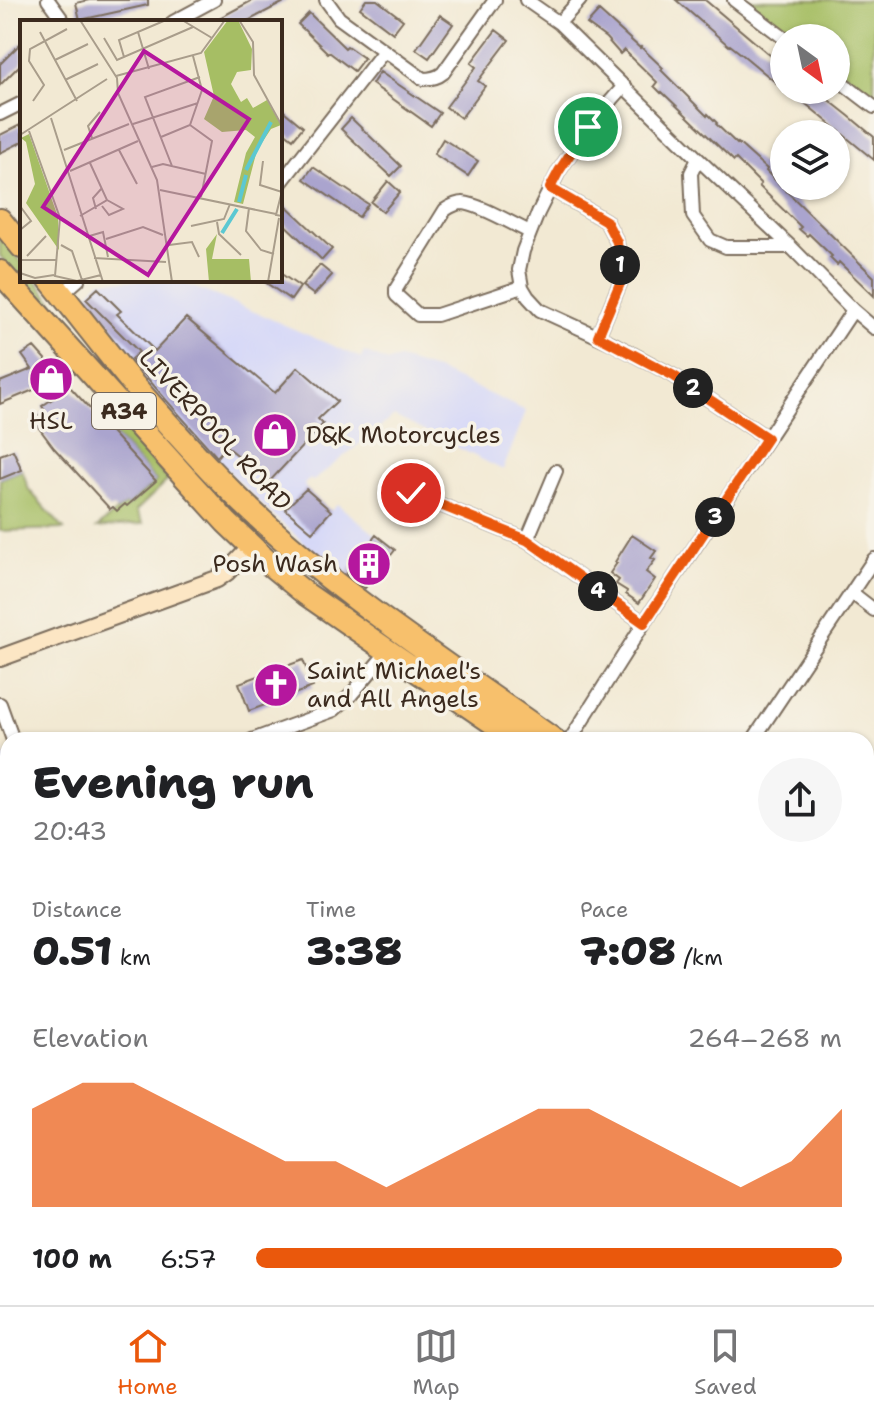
<!DOCTYPE html>
<meta charset="utf-8">
<style>
body{margin:0;font-family:"Shantell Sans",sans-serif;background:#f6f6f6;color:#202124;height:100vh;display:flex;flex-direction:column;font-size:30px;white-space:nowrap}
*{box-sizing:border-box;margin:0}
p{font-size:26px;color:#757577}
.icon{flex:none;width:44px;height:44px;fill:none;stroke:currentColor;stroke-width:2;stroke-linecap:round;stroke-linejoin:round}
.map{position:relative;flex:1;overflow:hidden}
.drawer{position:absolute;left:0px;top:732px;width:874px;height:574px;display:flex;flex-direction:column;background:#fff;border-radius:24px 24px 0 0;box-shadow:0 2px 6px #0004}
.drawer>*{flex:none}
.needle{width:52px;rotate:147deg}
.tools{position:absolute;left:770px;top:24px;display:grid;gap:16px}
.tools a{display:grid;place-items:center;width:80px;height:80px;border-radius:50%;background:#fff;box-shadow:0 2px 6px #0004;font-size:40px}
.pin{position:absolute;display:grid;place-items:center;width:68px;height:68px;color:#fff;margin:-34px;border:4px solid #fff;border-radius:50%;box-shadow:0 2px 8px #0007}
.km{position:absolute;width:40px;height:40px;margin:-20px;border-radius:50%;background:#222;color:#fff;font-size:22px;line-height:40px;text-align:center}
.round{display:grid;place-items:center;flex:none;width:84px;height:84px;border-radius:42px;background:#f6f6f6}
.summary{display:flex;align-items:center;justify-content:space-between;height:136px;padding:0 32px}
h1{font-size:44px;font-weight:800;line-height:60px}
.figures{display:grid;grid-template-columns:repeat(3,1fr);gap:12px;height:136px;padding:8px 32px}
.figures div{display:grid;align-content:center}
.figures b{font-size:40px;font-weight:800}
.figures small{font-size:22px;font-weight:400}
.figures p{font-size:22px}
.chart{height:224px;padding:16px 32px}
.chart p{display:flex;justify-content:space-between}
.chart svg{width:100%;height:144px;margin-top:8px;fill:#ea580c;opacity:.7}
ul{padding:0 32px;list-style:none;font-size:26px}
li{display:grid;grid-template-columns:128px 96px 1fr;align-items:center;height:60px}
li i{height:20px;border-radius:10px;background:#ea580c}
.dock{display:flex;justify-content:space-around;align-items:center;height:112px;border-top:2px solid #e0e0e0;background:#fff;font-size:22px;color:#757577}
.dock a{display:grid;justify-items:center;gap:4px}
.dock .on{color:#ea580c}
.map>svg:first-child{display:block}
.built{fill:#d6d8f8}
.green{fill:#a6be64;stroke:#707441;stroke-width:2}
.building{fill:#aaa4ce}
.lines{fill:none;stroke-linecap:round;stroke-linejoin:round}
.street-casing{stroke:#7b6d5d;stroke-width:16}
.secondary-casing{stroke:#7b6d5d;stroke-width:20}
.highway-casing{stroke:#7b6d5d;stroke-width:26}
.street{stroke:#fff;stroke-width:12}
.secondary{stroke:#fce6c4;stroke-width:16}
.highway{stroke:#f7c06c;stroke-width:22}
.route-casing{stroke:#fff;stroke-width:16}
.route{stroke:#ea580c;stroke-width:10}
.labels{text-anchor:middle;stroke-width:7;stroke-linejoin:round;paint-order:stroke}
.shield{fill:#f7f3e8;stroke:#73665b;stroke-width:2}
.shield-label{font-size:22px;font-weight:bold;fill:#3b2a1e}
.poi-label{font-size:24px;fill:#3b2a1e;stroke:#f7f3e8;text-anchor:start}
.street-label{font-size:24px;fill:#3b2a1e;stroke:#f7f3e8}
.inset-river{fill:none;stroke:#5bc8d2;stroke-width:4}
.inset-road{fill:none;stroke:#a99d8b;stroke-width:2}
.view{fill:#b5179e;fill-opacity:0.15;stroke:#b5179e;stroke-width:4}
.inset-edge{fill:none;stroke:#3b2a1e;stroke-width:4}
</style>
<div class="map">
<svg width="874" height="1305" viewBox="0 0 874 1305">
<rect width="100%" height="100%" fill="#f7f3e8"/>
<filter id="ink" filterUnits="userSpaceOnUse"><feTurbulence type="fractalNoise" baseFrequency=".0125" numOctaves="2"/><feDisplacementMap in="SourceGraphic" scale="16" xChannelSelector="R" yChannelSelector="G"/><feConvolveMatrix kernelMatrix="1 2 1 2 8 2 1 2 1" color-interpolation-filters="sRGB"/></filter>
<filter id="wash" filterUnits="userSpaceOnUse"><feTurbulence type="fractalNoise" baseFrequency=".006" numOctaves="4" result="noise"/><feDisplacementMap in="SourceGraphic" scale="32" xChannelSelector="R" yChannelSelector="G"/><feGaussianBlur stdDeviation="1.8" result="paint"/><feColorMatrix in="noise" values="0 0 0 0 0 0 0 0 0 0 0 0 0 0 0 0 0 1.4 0 .05"/><feComposite in="paint" operator="in"/></filter>
<g filter="url(#wash)">
<rect width="100%" height="100%" fill="#f2e9d3"/>
<!-- built -->
<path class="built" d="M 101,280 L 180,282 L 229,301 L 361,358 L 364,352 L 388,362 L 399,359 L 439,371 L 526,411 L 503,470 L 394,416 L 313,481 L 310,479 L 304,484 L 306,489 L 330,511 L 337,504 L 395,550 L 362,592 L 343,578 L 264,507 L 146,388 L 80,303 Z
M 0,749 L 2,749 L 8,765 L 8,1200 L 0,1206 Z"/>
<!-- green -->
<path class="green" d="M 748,0 L 874,0 L 874,96 L 836,66 L 836,38 L 798,38 Z
M 0,234 L 22,263 L 22,280 L 36,280 L 72,327 L 66,333 L 0,256 Z
M 109,416 L 113,416 L 168,480 L 136,511 L 143,524 L 97,528 L 125,504 L 128,506 L 156,481 L 102,422 Z
M 22,470 L 29,490 L 64,529 L 0,531 L 0,479 Z
M 8,1200 L 8,1298 L 289,1298 L 290,1305 L 0,1305 L 0,1206 Z"/>
<g id="blocks">
<!-- building -->
<path class="building" d="M 89,0 L 148,0 L 148,5 L 80,20 L 76,3 Z
M 253,0 L 288,0 L 246,22 L 212,22 Z
M 366,0 L 377,0 L 403,20 L 393,33 L 360,8 Z
M 676,0 L 705,0 L 784,67 L 784,81 L 780,86 L 744,56 L 730,45 L 729,46 Z
M 599,11 L 640,48 L 641,47 L 663,68 L 661,70 L 707,116 L 708,114 L 717,123 L 716,124 L 737,144 L 738,143 L 767,169 L 766,171 L 874,277 L 874,296 L 839,262 L 837,265 L 830,258 L 832,256 L 809,234 L 807,236 L 799,229 L 801,227 L 759,186 L 761,184 L 736,159 L 734,161 L 662,92 L 661,93 L 654,86 L 657,82 L 624,50 L 620,54 L 606,38 L 587,24 Z
M 309,13 L 345,48 L 347,46 L 364,58 L 354,71 L 329,52 L 328,53 L 298,24 Z
M 440,15 L 453,24 L 429,58 L 416,49 Z
M 496,30 L 509,40 L 478,81 L 485,86 L 461,118 L 446,107 L 476,67 L 471,63 Z
M 22,42 L 22,63 L 0,85 L 0,64 Z
M 380,72 L 440,113 L 431,126 L 372,84 Z
M 789,90 L 816,90 L 849,116 L 874,137 L 874,160 Z
M 280,108 L 303,127 L 293,139 L 280,129 Z
M 351,118 L 401,166 L 391,176 L 341,129 Z
M 22,124 L 22,142 L 0,153 L 0,135 Z
M 443,139 L 478,161 L 468,176 L 434,154 Z
M 313,167 L 368,204 L 359,217 L 304,179 Z
M 388,181 L 400,192 L 383,212 L 371,202 Z
M 280,200 L 332,249 L 322,260 L 280,220 Z
M 320,265 L 332,275 L 314,295 L 302,286 Z
M 280,273 L 300,287 L 291,300 L 262,280 L 280,280 Z
M 98,288 L 121,311 L 117,314 L 155,351 L 186,318 L 275,393 L 298,367 L 337,401 L 318,419 L 323,424 L 270,481 L 226,446 L 217,457 L 168,402 L 131,359 L 139,352 L 86,299 Z
M 34,347 L 62,378 L 0,404 L 0,382 L 32,369 L 22,355 Z
M 70,387 L 156,481 L 127,506 L 125,504 L 117,511 L 113,507 L 110,509 L 54,448 L 33,420 L 45,411 L 42,406 Z
M 13,450 L 22,470 L 0,479 L 0,455 Z
M 306,489 L 331,511 L 312,532 L 285,509 Z
M 376,535 L 395,550 L 365,588 L 346,574 Z
M 632,535 L 656,551 L 651,558 L 655,560 L 646,572 L 655,579 L 639,603 L 626,594 L 627,591 L 616,584 L 619,580 L 610,573 L 617,563 L 615,562 Z
M 303,660 L 313,687 L 249,711 L 239,683 Z"/>
</g>
</g>
<g filter="url(#ink)">
<use href="#blocks" fill-opacity="0" stroke="#7b6d5d" stroke-width="2"/>
<g class="lines">
<!-- street casing -->
<g class="street-casing">
<path id="street" d="M 48,0 L 64,22
M 326,0 L 339,18 L 423,79 C 430,79 437,78 443,73 L 495,0
M 526,0 L 559,23 L 698,159 L 791,247 L 853,310 L 874,328
M 734,0 L 784,38
M 173,22 L 214,0
M 559,23 L 580,0
M 836,78 L 874,107
M 624,86 L 588,127 L 559,171 L 538,213 L 523,251 L 519,270 L 522,287 L 528,297 L 540,310 L 612,343 L 674,376 L 767,438
M 0,114 L 22,103
M 698,159 L 691,173 L 693,216 L 710,240 L 726,247 L 791,247
M 280,184 L 384,51
M 550,188 L 606,221 L 617,242 L 621,281 L 598,336
M 522,287 L 437,315 L 418,315 L 396,295 L 396,289 L 445,210 C 451,206 456,203 463,203 C 479,204 514,225 530,232
M 62,294 L 78,280
M 411,493 L 527,540 L 644,623
M 527,540 L 556,471
M 852,593 L 874,610
M 0,704 L 13,740
M 252,740 L 334,710 L 350,696 L 388,651
M 570,740 L 644,623 L 853,310
M 753,740 L 874,559
M 382,1298 L 387,1305
M 860,1298 L 868,1305
M 496,1305 L 501,1298"/>
</g>
<!-- secondary casing -->
<g class="secondary-casing">
<path id="secondary" d="M 0,658 L 217,579 L 227,572 L 251,547
M 866,1110 L 874,1103
M 695,1305 L 701,1298"/>
</g>
<!-- highway casing -->
<g class="highway-casing">
<path id="highway" d="M 0,220 L 22,247
M 0,272 L 185,477 L 226,522 L 273,567 L 306,594 L 388,651 L 518,740
M 50,280 C 78,314 105,350 133,384 C 165,421 198,458 232,492 C 328,588 444,662 554,740
M 866,934 L 874,939
M 866,958 L 874,964"/>
</g>
<!-- street -->
<use href="#street" class="street"/>
<!-- secondary -->
<use href="#secondary" class="secondary"/>
<!-- highway -->
<use href="#highway" class="highway"/>
</g>
</g>
<g class="lines" filter="url(#ink)">
<!-- route casing -->
<g class="route-casing">
<path id="route" d="M 411,493 L 527,540 L 644,623 L 767,438 L 674,376 L 598,336 L 621,281 L 617,242 L 606,221 L 550,188 L 559,171 L 588,127"/>
</g>
<!-- route -->
<use href="#route" class="route"/>
</g>
<!-- icons -->
<defs>
<g id="shop-disc" transform="scale(2.3)"><circle r="9.5" fill="#b5179e" stroke="#f7f3e8"/><path d="M-5-2.5h2.3a2.7 3.5 0 0 1 5.4 0H5L5.5 6h-11ZM-1.5-2.5h3a1.5 2.3 0 0 0-3 0Z" fill="#fff"/></g>
<g id="building-disc" transform="scale(2.3)"><circle r="9.5" fill="#b5179e" stroke="#f7f3e8"/><path d="M-4-6H4V6H1V3H-1V6H-4ZM-2.5-4.3h1.7v1.8h-1.7ZM.8-4.3h1.7v1.8H.8ZM-2.5-1h1.7V.8h-1.7ZM.8-1h1.7V.8H.8Z" fill="#fff"/></g>
<g id="church-disc" transform="scale(2.3)"><circle r="9.5" fill="#b5179e" stroke="#f7f3e8"/><path d="M-1.2-6h2.4v3.5h3.3v2.4h-3.3V6h-2.4V-.1h-3.3v-2.4h3.3Z" fill="#fff"/></g>
</defs>
<g fill-rule="evenodd">
<use href="#shop-disc" x="51" y="379"/>
<use href="#shop-disc" x="275" y="435"/>
<use href="#building-disc" x="369" y="564"/>
<use href="#church-disc" x="276" y="685"/>
</g>
<g class="labels">
<!-- shield labels -->
<rect class="shield" x="92" y="393" width="64" height="36" rx="6"/>
<g class="shield-label">
<text x="124" y="419">A34</text>
</g>
<!-- poi labels -->
<g class="poi-label">
<text x="51" y="429" text-anchor="middle">HSL</text>
<text x="306" y="443">D&amp;K Motorcycles</text>
<text x="338" y="572" text-anchor="end">Posh Wash</text>
<text x="307" y="679">Saint Michael's<tspan x="307" dy="28">and All Angels</tspan></text>
</g>
<!-- street labels -->
<g class="street-label">
<text transform="translate(215 430) rotate(47)" y="8">LIVERPOOL ROAD</text>
</g>
</g>
<!-- overview -->
<g transform="translate(20 20)">
<rect width="262" height="262" fill="#f2e9d3"/>
<path d="M 208,0 L 218,0 L 232,29 L 231,50 L 217,52 L 211,64 L 221,82 L 227,78 L 233,88 L 247,80 L 261,105 L 251,109 L 237,130 L 223,184 L 214,182 L 226,133 L 235,117 L 226,110 L 202,112 L 184,99 L 194,76 L 184,32 ZM 9,114 L 38,197 L 39,230 L 6,183 L 15,164 L 6,122 L 1,118 ZM 197,214 L 192,239 L 229,239 L 231,262 L 189,262 L 186,229 Z" fill="#a6be64"/>
<path class="inset-river" d="M 226,150 L 251,102M 219,182 L 226,155M 202,213 L 217,189"/>
<path class="inset-road" d="M 60,0 L 97,58 L 98,73 L 137,160 L 152,262M 162,0 L 192,18M 219,0 L 233,22 L 234,55 L 262,106M 20,12 L 57,81M 118,12 L 129,49M 84,18 L 97,40 L 173,7M 104,37 L 99,20 L 146,0M 35,40 L 68,24M 96,56 L 181,33 L 205,0M 45,60 L 78,44M 13,81 L 24,65 L 9,41 L 10,29 L 47,9M 31,98 L 83,262M 113,104 L 178,83M 170,105 L 192,121 L 181,177M 9,111 L 40,198 L 35,256 L 57,261 L 81,255M 0,115 L 87,59M 141,117 L 170,105 L 182,70 L 173,36M 72,118 L 68,106 L 80,92M 44,130 L 109,104M 99,130 L 117,164M 243,141 L 240,165 L 262,172M 152,146 L 125,77 L 180,57M 132,147 L 143,144 L 186,154M 50,151 L 118,121M 140,170 L 256,194M 262,171 L 256,195 L 262,196M 0,186 L 11,201 L 0,210M 82,186 L 89,195 L 103,189 L 87,180M 229,188 L 226,211 L 241,230 L 254,234M 76,189 L 73,178 L 82,168M 60,196 L 87,180 L 70,143M 197,202 L 199,214 L 221,235M 171,206 L 204,199 L 210,184M 66,217 L 83,212 L 88,237M 86,219 L 123,207 L 143,215M 41,225 L 52,231 L 62,260M 149,225 L 172,222 L 179,237M 7,236 L 26,216M 74,238 L 146,242M 0,240 L 37,240M 0,253 L 15,258 L 34,255M 248,262 L 259,198"/>
<path class="view" d="M 124,31 L 229,99 L 128,255 L 23,187 Z"/>
<rect width="262" height="262" class="inset-edge"/>
</g>
</svg>
<div class="tools">
<a><svg class="needle" viewBox="-14 -14 28 28"><path d="M0-13l5 13h-10z" fill="#e53935"/><path d="M0 13l5-13h-10z" fill="#757577"/></svg></a>
<a><svg class="icon" aria-label="layers" viewBox="0 0 24 24"><path d="M12 4l9 5-9 5-9-5zM3 14l9 5 9-5"/></svg></a>
</div>
<div class="pin" style="left:588px;top:127px;background:#1e9e55"><svg class="icon" aria-label="arrive" viewBox="0 0 24 24"><path d="M6 21V4h12l-3 4 3 4H6"/></svg></div>
<div class="pin" style="left:411px;top:493px;background:#d93025"><svg class="icon" aria-label="check" viewBox="0 0 24 24"><path d="M5 12l5 5 9-10"/></svg></div>
<b class="km" style="left:620px;top:265px">1</b>
<b class="km" style="left:693px;top:388px">2</b>
<b class="km" style="left:715px;top:517px">3</b>
<b class="km" style="left:598px;top:591px">4</b>
<section class="drawer">
<div class="summary"><div><h1>Evening run</h1><p>20:43</p></div><a class="round"><svg class="icon" aria-label="share" viewBox="0 0 24 24"><path d="M12 15V3M7 8l5-5 5 5M5 13v7h14v-7"/></svg></a></div>
<div class="figures">
<div><p>Distance</p><b>0.51<small> km</small></b></div>
<div><p>Time</p><b>3:38</b></div>
<div><p>Pace</p><b>7:08<small> /km</small></b></div>
</div>
<div class="chart"><p><span>Elevation</span>264–268 m</p>
<svg viewBox="0 0 160 44" preserveAspectRatio="none"><path d="M0 44V14L10 6L20 6L30 14L40 22L50 30L60 30L70 38L80 30L90 22L100 14L110 14L120 22L130 30L140 38L150 30L160 14V44z"/></svg>
</div>
<ul>
<li><b>100 m</b>6:57<i style="width:100%"></i></li>
</ul>
</section>
</div>
<nav class="dock">
<a class="on"><svg class="icon" aria-label="home" viewBox="0 0 24 24"><path d="M3 11l9-7 9 7M6 9v11h12V9"/></svg>Home</a>
<a><svg class="icon" aria-label="map" viewBox="0 0 24 24"><path d="M3 6l6-2 6 2 6-2v14l-6 2-6-2-6 2zM9 4v14M15 6v14"/></svg>Map</a>
<a><svg class="icon" aria-label="saved" viewBox="0 0 24 24"><path d="M7 4h10v16l-5-4-5 4z"/></svg>Saved</a>
</nav>
